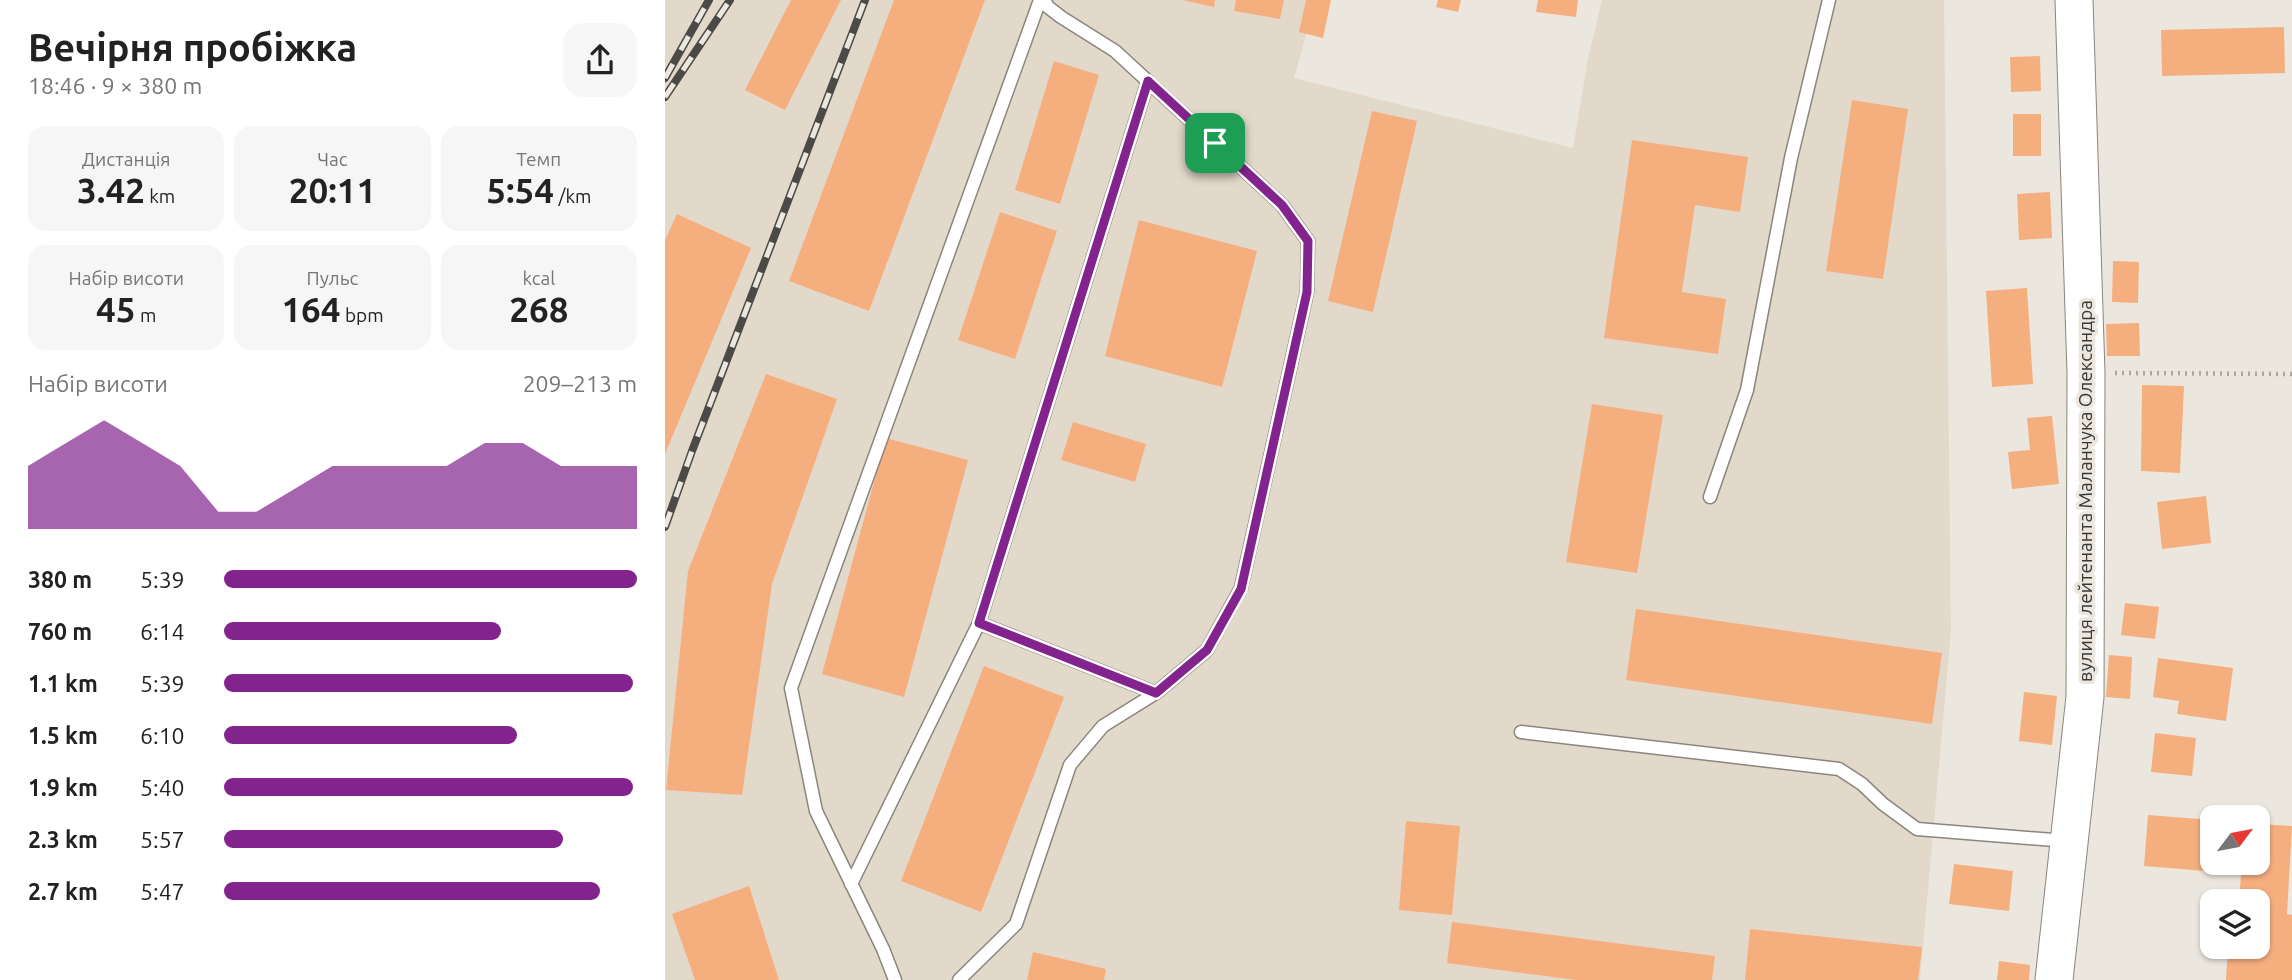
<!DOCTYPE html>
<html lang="uk">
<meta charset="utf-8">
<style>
body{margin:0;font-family:Ubuntu,sans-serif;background:#f6f6f6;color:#222;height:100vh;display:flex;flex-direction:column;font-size:26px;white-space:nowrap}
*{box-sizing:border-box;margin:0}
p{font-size:23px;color:#767676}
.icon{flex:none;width:38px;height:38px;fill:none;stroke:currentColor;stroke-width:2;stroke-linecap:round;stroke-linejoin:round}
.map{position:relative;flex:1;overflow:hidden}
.side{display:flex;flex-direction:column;background:#fff;width:665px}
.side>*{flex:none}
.needle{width:46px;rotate:58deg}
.controls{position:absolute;left:1535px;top:805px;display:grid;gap:14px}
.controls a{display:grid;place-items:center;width:70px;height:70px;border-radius:14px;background:#fff;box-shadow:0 2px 5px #0004;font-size:35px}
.pin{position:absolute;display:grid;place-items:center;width:60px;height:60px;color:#fff;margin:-30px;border-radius:14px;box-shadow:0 4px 10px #0006}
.round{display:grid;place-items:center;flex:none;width:74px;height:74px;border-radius:21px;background:#f6f6f6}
.summary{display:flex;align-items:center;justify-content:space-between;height:119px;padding:0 28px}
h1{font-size:38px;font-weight:600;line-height:52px}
.metrics{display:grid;grid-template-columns:repeat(3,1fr);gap:10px;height:119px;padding:7px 28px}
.metrics div{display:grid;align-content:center;border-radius:18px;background:#f6f6f6;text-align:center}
.metrics b{font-size:35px;font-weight:600}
.metrics small{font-size:19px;font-weight:400}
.metrics p{font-size:19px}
.chart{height:196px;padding:14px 28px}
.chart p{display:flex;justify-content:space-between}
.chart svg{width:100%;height:126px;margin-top:7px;fill:#83238e;opacity:.7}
ul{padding:0 28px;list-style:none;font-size:23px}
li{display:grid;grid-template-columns:112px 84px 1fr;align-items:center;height:52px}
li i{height:18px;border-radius:9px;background:#83238e}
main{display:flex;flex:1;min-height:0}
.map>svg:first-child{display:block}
.built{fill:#e3d9cb}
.building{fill:#f5ae7e}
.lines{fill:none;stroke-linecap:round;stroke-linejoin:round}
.lane-casing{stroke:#8a857d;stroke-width:15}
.secondary-casing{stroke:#8a857d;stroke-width:39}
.path{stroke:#aba7a0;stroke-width:4.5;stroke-dasharray:2 5;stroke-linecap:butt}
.lane{stroke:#fff;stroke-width:12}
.secondary{stroke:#fff;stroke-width:37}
.rail-casing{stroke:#4c4a46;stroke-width:8}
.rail{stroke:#ece7de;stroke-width:5;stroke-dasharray:16;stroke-linecap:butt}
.route-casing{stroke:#fff;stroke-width:14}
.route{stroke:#83238e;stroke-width:9}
.labels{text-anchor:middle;stroke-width:7;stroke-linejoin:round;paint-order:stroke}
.street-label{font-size:19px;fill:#3a3835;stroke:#ece7de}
</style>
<main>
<section class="side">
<div class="summary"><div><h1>Вечірня пробіжка</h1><p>18:46 · 9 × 380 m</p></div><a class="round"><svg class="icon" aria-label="share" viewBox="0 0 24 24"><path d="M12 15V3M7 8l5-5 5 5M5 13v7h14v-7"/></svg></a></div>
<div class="metrics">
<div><p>Дистанція</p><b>3.42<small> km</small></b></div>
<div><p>Час</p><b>20:11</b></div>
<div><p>Темп</p><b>5:54<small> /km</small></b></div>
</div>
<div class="metrics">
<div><p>Набір висоти</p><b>45<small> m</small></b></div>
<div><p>Пульс</p><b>164<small> bpm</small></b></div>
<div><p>kcal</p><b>268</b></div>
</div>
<div class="chart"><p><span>Набір висоти</span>209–213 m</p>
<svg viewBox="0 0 160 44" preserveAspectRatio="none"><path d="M0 44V22L10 14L20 6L30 14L40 22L50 38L60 38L70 30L80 22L90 22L100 22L110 22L120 14L130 14L140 22L150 22L160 22V44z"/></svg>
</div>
<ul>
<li><b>380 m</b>5:39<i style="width:100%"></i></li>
<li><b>760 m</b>6:14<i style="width:67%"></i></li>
<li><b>1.1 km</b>5:39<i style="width:99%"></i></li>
<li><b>1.5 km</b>6:10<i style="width:71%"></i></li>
<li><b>1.9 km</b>5:40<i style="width:99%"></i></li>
<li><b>2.3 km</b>5:57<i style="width:82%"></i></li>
<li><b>2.7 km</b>5:47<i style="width:91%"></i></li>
</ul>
</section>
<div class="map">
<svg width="1627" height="980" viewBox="0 0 1627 980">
<rect width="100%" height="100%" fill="#ece7de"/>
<!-- built -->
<path class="built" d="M 0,0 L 651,0 L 629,78 L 908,148 L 923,58 L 937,0 L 1279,0 L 1286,631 L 1255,980 L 0,980 Z"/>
<!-- building -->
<path class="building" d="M 126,0 L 176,0 L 120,110 L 80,90 Z
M 229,0 L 320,0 L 204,311 L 124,281 Z
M 517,0 L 550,0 L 549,7 Z
M 571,0 L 619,0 L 615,19 L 569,11 Z
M 641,0 L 666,0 L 658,38 L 634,32 Z
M 773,0 L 796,0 L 793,12 L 771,7 Z
M 873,0 L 913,0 L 911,17 L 871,12 Z
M 1619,27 L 1620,73 L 1497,76 L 1496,30 Z
M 1375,56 L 1376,91 L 1346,92 L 1345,57 Z
M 389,61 L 434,75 L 395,204 L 350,190 Z
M 1187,100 L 1243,109 L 1218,279 L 1161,271 Z
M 707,111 L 752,121 L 708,312 L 663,301 Z
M 1348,114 L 1376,114 L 1376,156 L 1348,156 Z
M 967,140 L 1083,157 L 1075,212 L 1030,205 L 1017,292 L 1061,299 L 1053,354 L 939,338 Z
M 1385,192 L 1387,238 L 1354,240 L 1352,194 Z
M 335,212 L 392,231 L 350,359 L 293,340 Z
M 12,214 L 86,248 L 0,454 L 0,240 Z
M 474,220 L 592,251 L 557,387 L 440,356 Z
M 1448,261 L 1474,262 L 1473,303 L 1447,302 Z
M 1362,288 L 1368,384 L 1327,387 L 1321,291 Z
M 1474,323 L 1475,356 L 1442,356 L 1441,324 Z
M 101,374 L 172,399 L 107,584 L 77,795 L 1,790 L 23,571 Z
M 1477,385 L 1519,386 L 1515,473 L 1476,471 Z
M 927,404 L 998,415 L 972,573 L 901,562 Z
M 1387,416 L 1394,484 L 1347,489 L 1343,452 L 1365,450 L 1362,418 Z
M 408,422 L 481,444 L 470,482 L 396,460 Z
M 221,438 L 303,460 L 239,697 L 157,674 Z
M 1541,496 L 1546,543 L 1497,549 L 1492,502 Z
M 1460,603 L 1494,607 L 1490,639 L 1456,635 Z
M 971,609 L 1277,653 L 1267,724 L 961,680 Z
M 1444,655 L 1467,657 L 1465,699 L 1441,697 Z
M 1493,658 L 1568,668 L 1561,721 L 1512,714 L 1514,701 L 1488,697 Z
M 319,666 L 399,697 L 316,912 L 236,881 Z
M 1359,692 L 1392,696 L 1387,745 L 1354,741 Z
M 1490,733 L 1531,738 L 1527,776 L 1486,772 Z
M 1483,815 L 1547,820 L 1547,863 L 1592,863 L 1592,824 L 1627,826 L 1622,914 L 1627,915 L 1627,980 L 1561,980 L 1563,947 L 1592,947 L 1592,901 L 1574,901 L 1576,874 L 1479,866 Z
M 741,821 L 795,826 L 787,915 L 734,910 Z
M 1289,864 L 1348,871 L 1344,911 L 1284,904 Z
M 84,886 L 114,980 L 30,980 L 7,914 Z
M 787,922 L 1050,956 L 1047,980 L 911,980 L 782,963 Z
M 1085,929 L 1257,947 L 1253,980 L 1080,980 Z
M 368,952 L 441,969 L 439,980 L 362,980 Z
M 1334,961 L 1365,965 L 1364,980 L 1332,980 Z"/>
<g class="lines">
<!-- lane casing -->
<g class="lane-casing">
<path id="lane" d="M 1045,497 L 1082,390 L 1126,158 L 1164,0
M 314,623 L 491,693
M 856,732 L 1174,769 L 1197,784 L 1218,804 L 1252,829 L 1401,841
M 186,884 L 314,623 L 483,81
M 230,980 L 218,949 L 151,811 L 126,688 L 375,0
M 294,980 L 351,924 L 405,765 L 438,726 L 491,693 L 542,650 L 576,588 L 642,292 L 643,241 L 617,205 L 450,51 L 396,17 L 383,7 L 379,0"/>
</g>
<!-- secondary casing -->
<g class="secondary-casing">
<path id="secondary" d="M 1389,980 L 1420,697 L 1421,373 L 1409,0"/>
</g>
<!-- path -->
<path class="path" d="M 1450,373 L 1627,374"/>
<!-- lane -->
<use href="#lane" class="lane"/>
<!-- secondary -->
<use href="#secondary" class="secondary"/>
<!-- rail casing -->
<g class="rail-casing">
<path id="rail" d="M 0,78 L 44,0
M 0,97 L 65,0
M 0,527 L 27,451 L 200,0"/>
</g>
<!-- rail -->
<use href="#rail" class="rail"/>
</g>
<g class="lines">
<!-- route casing -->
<g class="route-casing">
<path id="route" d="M 483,81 L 617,205 L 643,241 L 642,292 L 576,589 L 542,650 L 491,693 L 314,623 Z"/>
</g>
<!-- route -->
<use href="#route" class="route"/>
</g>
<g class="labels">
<!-- street labels -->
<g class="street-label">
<text transform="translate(1420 491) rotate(-90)" y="7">вулиця лейтенанта Маланчука Олександра</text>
</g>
</g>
</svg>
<div class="controls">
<a><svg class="needle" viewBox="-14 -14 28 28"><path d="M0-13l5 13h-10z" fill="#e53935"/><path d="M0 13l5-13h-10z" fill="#767676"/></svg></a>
<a><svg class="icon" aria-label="layers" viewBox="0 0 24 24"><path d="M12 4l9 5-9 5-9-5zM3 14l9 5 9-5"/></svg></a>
</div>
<div class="pin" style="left:550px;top:143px;background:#1e9e55"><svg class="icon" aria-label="arrive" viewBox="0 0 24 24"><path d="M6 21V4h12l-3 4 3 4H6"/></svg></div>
</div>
</main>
